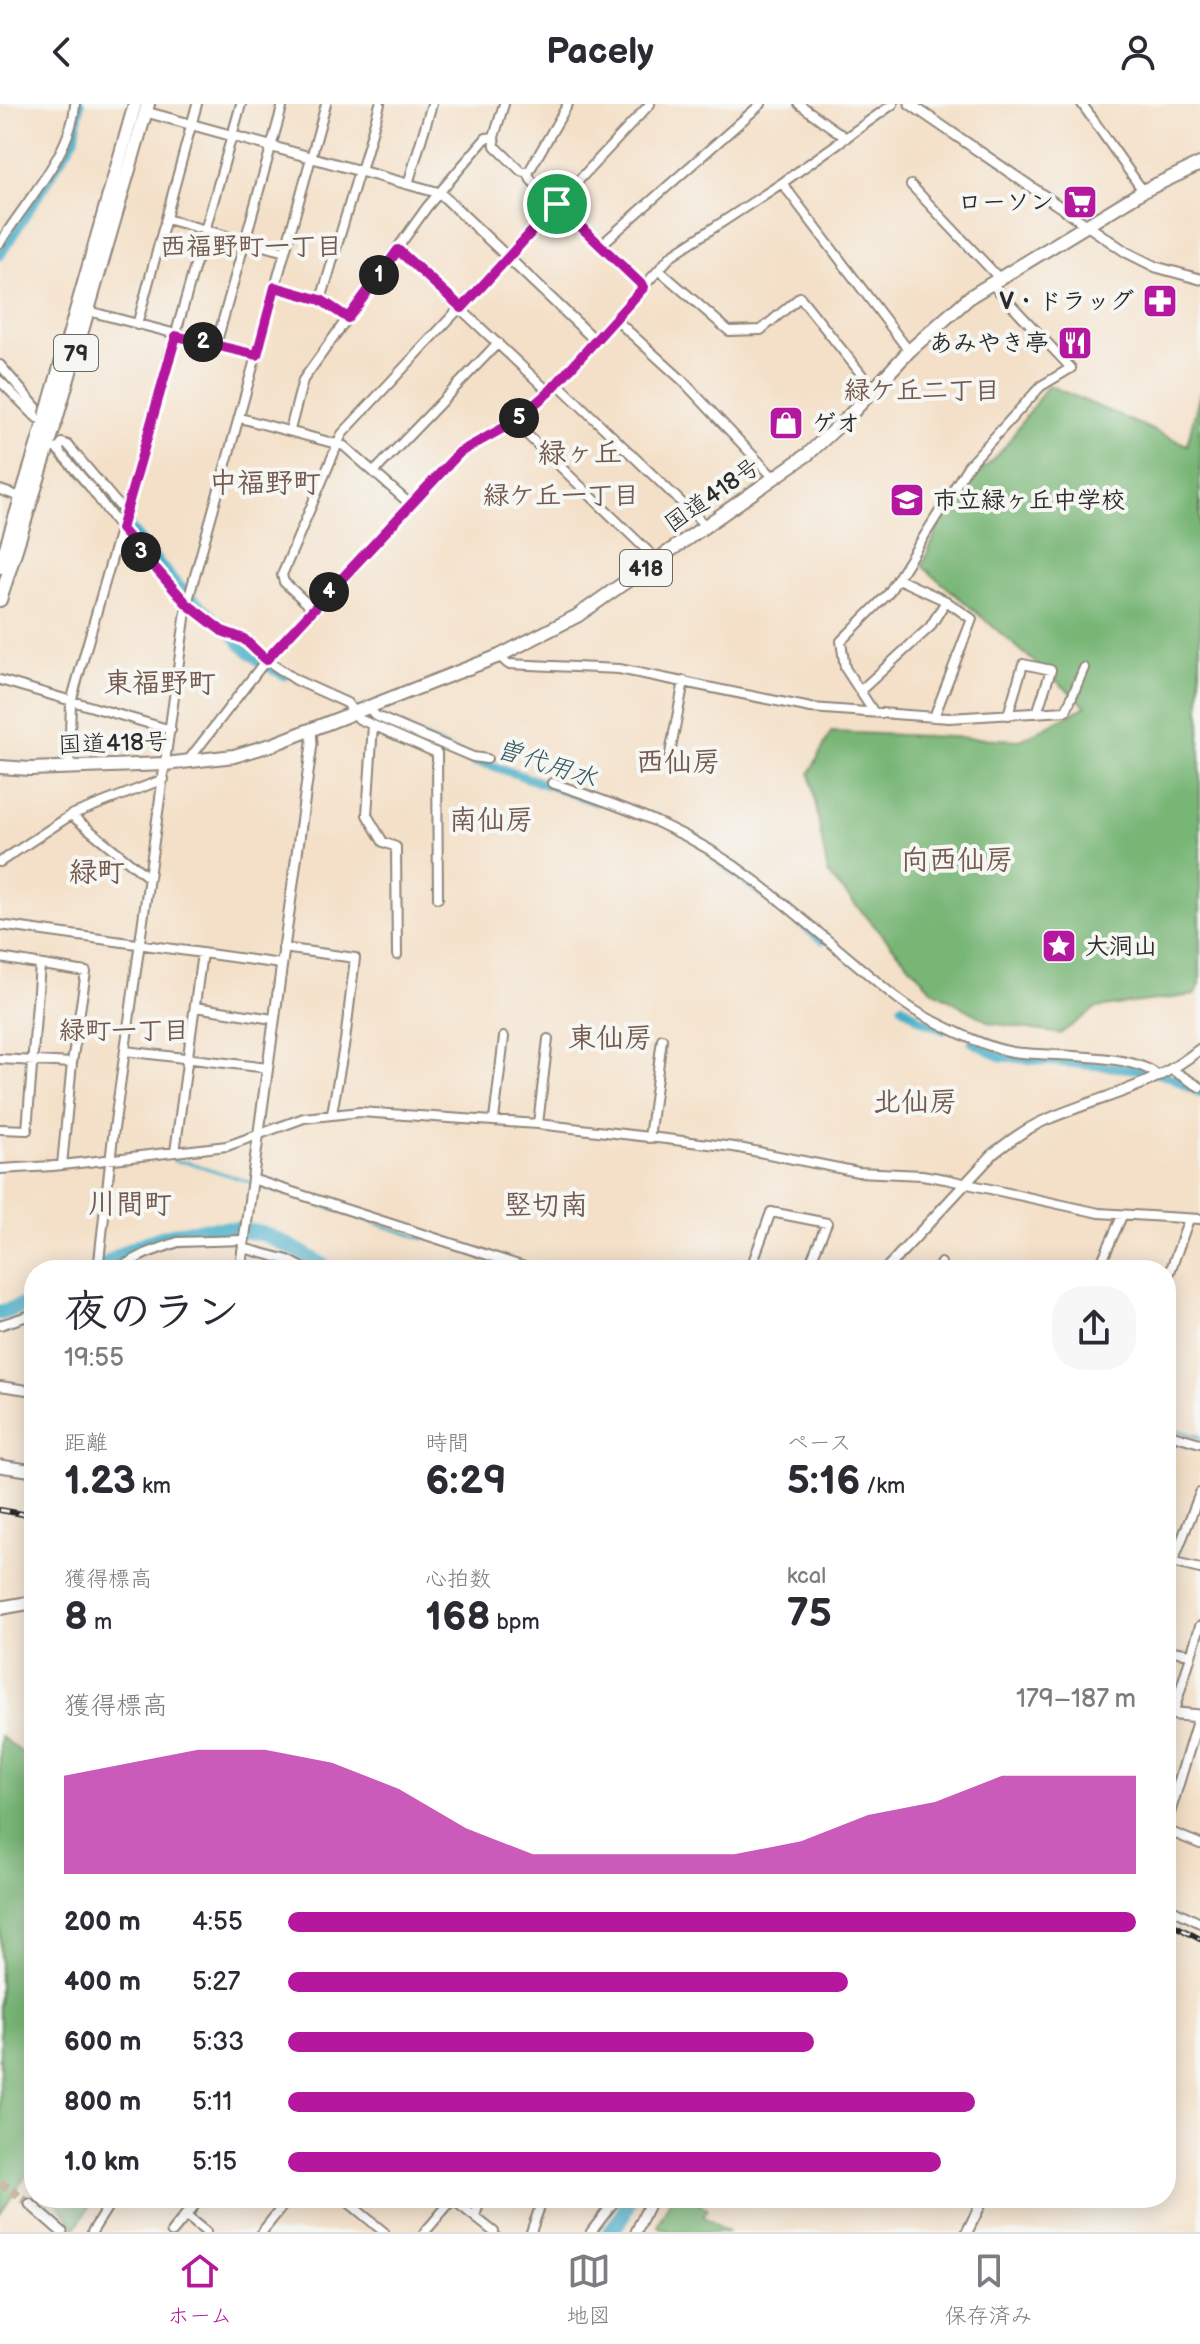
<!DOCTYPE html>
<html lang="ja">
<meta charset="utf-8">
<style>
body{margin:0;font-family:"Balsamiq Sans","Klee One",sans-serif;background:#f7f7f7;color:#2b2b33;height:100vh;display:flex;flex-direction:column;font-size:30px;white-space:nowrap}
*{box-sizing:border-box;margin:0}
p{font-size:26px;color:#7c7c81}
.icon{flex:none;width:44px;height:44px;fill:none;stroke:currentColor;stroke-width:2;stroke-linecap:round;stroke-linejoin:round}
.map{position:relative;flex:1;overflow:hidden}
.panel{position:absolute;left:24px;top:1156px;width:1152px;height:948px;display:flex;flex-direction:column;background:#fff;border-radius:32px;box-shadow:0 4px 20px #0003}
.panel>*{flex:none}
.pin{position:absolute;display:grid;place-items:center;width:68px;height:68px;color:#fff;margin:-34px;border:4px solid #fff;border-radius:50%;box-shadow:0 2px 8px #0007}
.km{position:absolute;width:40px;height:40px;margin:-20px;border-radius:50%;background:#222;color:#fff;font-size:22px;line-height:40px;text-align:center}
.round{display:grid;place-items:center;flex:none;width:84px;height:84px;border-radius:32px;background:#f7f7f7}
.headline{display:flex;align-items:center;justify-content:space-between;height:136px;padding:0 40px}
h1{font-size:44px;font-weight:600;line-height:60px}
.figures{display:grid;grid-template-columns:repeat(3,1fr);gap:12px;height:136px;padding:8px 40px}
.figures div{display:grid;align-content:center}
.figures b{font-size:40px;font-weight:600}
.figures small{font-size:22px;font-weight:400}
.figures p{font-size:22px}
.chart{height:224px;padding:16px 40px}
.chart p{display:flex;justify-content:space-between}
.chart svg{width:100%;height:144px;margin-top:8px;fill:#b5179e;opacity:.7}
ul{padding:0 40px;list-style:none;font-size:26px}
li{display:grid;grid-template-columns:128px 96px 1fr;align-items:center;height:60px}
li i{height:20px;border-radius:10px;background:#b5179e}
header{display:flex;justify-content:space-between;align-items:center;height:104px;padding:0 40px;background:#fff;font-size:36px;font-weight:600}
.tab-bar{display:flex;justify-content:space-around;align-items:center;height:112px;border-top:2px solid #e1e1e2;background:#fff;font-size:22px;color:#7c7c81}
.tab-bar a{display:grid;justify-items:center;gap:4px}
.tab-bar .selected{color:#b5179e}
.map>svg:first-child{display:block}
.forest{fill:#78b676;stroke:#527050;stroke-width:2}
.lines{fill:none;stroke-linecap:round;stroke-linejoin:round}
.stream{stroke:#4aafc9;stroke-width:3}
.canal{stroke:#4aafc9;stroke-width:9}
.river{stroke:#4aafc9;stroke-width:16}
.tertiary-tunnel{stroke:#ccbca9;stroke-width:9;stroke-dasharray:9 4.5;stroke-linecap:butt}
.minor-casing{stroke:#90867a;stroke-width:12}
.tertiary-casing{stroke:#90867a;stroke-width:13}
.secondary-casing{stroke:#90867a;stroke-width:15}
.primary-casing{stroke:#90867a;stroke-width:16}
.trunk-casing{stroke:#90867a;stroke-width:16}
.minor{stroke:#fff;stroke-width:8}
.tertiary{stroke:#fff;stroke-width:9}
.secondary{stroke:#fff;stroke-width:11}
.primary{stroke:#fff;stroke-width:12}
.trunk{stroke:#fff;stroke-width:12}
.rail-casing{stroke:#2b2b2b;stroke-width:6}
.rail{stroke:#f6f6f2;stroke-width:3;stroke-dasharray:9;stroke-linecap:butt}
.route-casing{stroke:#fff;stroke-width:16}
.route{stroke:#b5179e;stroke-width:10}
.labels{text-anchor:middle;stroke-width:8;stroke-linejoin:round;paint-order:stroke}
.shield{fill:#f6f6f2;stroke:#686867;stroke-width:2}
.shield-label{font-size:22px;font-weight:bold;fill:#2b2b2b}
.poi-label{font-size:24px;font-weight:bold;fill:#2b2b2b;stroke:#f6f6f2;text-anchor:end}
.street-label{font-size:24px;fill:#2b2b2b;stroke:#f6f6f2}
.neighbourhood-label{font-size:26px;font-weight:bold;fill:#74594e;stroke:#f6f6f2}
.water-label{font-size:26px;font-style:italic;fill:#365962;stroke:#f6f6f2}
.quarter-label{font-size:28px;font-weight:bold;fill:#74594e;stroke:#f6f6f2}
</style>
<header><svg class="icon" aria-label="back" viewBox="0 0 24 24"><path d="M15 5l-7 7 7 7"/></svg>Pacely<svg class="icon" aria-label="person" viewBox="0 0 24 24"><circle cx="12" cy="8" r="4"/><path d="M4 21q1-7 8-7t8 7"/></svg></header>
<div class="map">
<svg width="1200" height="2128" viewBox="0 0 1200 2128">
<rect width="100%" height="100%" fill="#f6f6f2"/>
<filter id="ink" filterUnits="userSpaceOnUse"><feTurbulence type="fractalNoise" baseFrequency=".0125" numOctaves="2"/><feDisplacementMap in="SourceGraphic" scale="16" xChannelSelector="R" yChannelSelector="G"/><feConvolveMatrix kernelMatrix="1 2 1 2 8 2 1 2 1" color-interpolation-filters="sRGB"/></filter>
<filter id="wash" filterUnits="userSpaceOnUse"><feTurbulence type="fractalNoise" baseFrequency=".006" numOctaves="4" result="noise"/><feDisplacementMap in="SourceGraphic" scale="32" xChannelSelector="R" yChannelSelector="G"/><feGaussianBlur stdDeviation="1.8" result="paint"/><feColorMatrix in="noise" values="0 0 0 0 0 0 0 0 0 0 0 0 0 0 0 0 0 1.4 0 .05"/><feComposite in="paint" operator="in"/></filter>
<g filter="url(#wash)">
<rect width="100%" height="100%" fill="#f4e0c8"/>
<!-- forest -->
<path class="forest" d="M 1048,281 L 1187,341 L 1200,288 L 1200,881 L 1194,891 L 1096,904 L 1060,930 L 991,919 L 931,885 L 828,770 L 810,669 L 831,628 L 1021,636 L 1086,602 L 922,462 L 947,403 L 1004,344 Z
M 0,1632 L 34,1658 L 34,2070 L 30,2066 L 0,2109 Z
M 53,2094 L 95,2094 L 76,2124 Z
M 671,2094 L 701,2094 L 699,2100 L 708,2105 L 703,2112 L 727,2128 L 670,2128 L 658,2122 Z"/>
<g class="lines">
<!-- stream -->
<path class="stream" d="M 174,1057 L 191,1059 L 424,1135
M 500,1159 L 519,1166
M 1166,1323 L 1200,1333"/>
<!-- canal -->
<path class="canal" d="M 0,152 L 75,34 L 80,0
M 0,268 L 26,298
M 58,337 L 174,476 L 225,523 L 240,542 L 260,559 L 285,572
M 356,606 L 474,658 L 490,661 L 596,698
M 714,753 L 822,836
M 902,902 L 921,916 L 944,926
M 972,938 L 1001,953 L 1145,966 L 1173,974 L 1200,989"/>
<!-- river -->
<path class="river" d="M 99,1166 C 137,1136 191,1121 239,1126 C 247,1127 257,1127 264,1130 C 287,1140 308,1152 329,1166
M 0,1209 L 34,1198
M 610,2128 L 622,2113 L 629,2094"/>
</g>
</g>
<g filter="url(#ink)">
<g class="lines">
<!-- tertiary-tunnel -->
<path class="tertiary-tunnel" d="M 0,2079 L 30,2100"/>
<!-- minor casing -->
<g class="minor-casing">
<path id="minor" d="M 504,0 L 494,33 L 495,42 L 521,67 L 528,69 L 531,76 L 644,183
M 799,0 L 846,34
M 1082,0 L 1143,87
M 361,67 L 380,0
M 528,69 L 568,0
M 782,79 L 909,247
M 408,80 L 432,0
M 911,81 L 999,174
M 166,115 L 285,148
M 0,139 C 25,98 72,49 75,0
M 601,141 L 761,0
M 398,146 L 549,288
M 659,166 L 729,227 L 761,226 L 800,193 L 874,286
M 275,183 L 321,196 L 348,214
M 321,196 L 359,67
M 88,207 L 257,251
M 615,215 L 682,276 L 774,374
M 137,221 L 197,0
M 216,241 L 283,0
M 0,261 L 36,303 L 34,311
M 0,277 L 37,314
M 557,279 L 707,423
M 240,314 L 344,342 L 410,400
M 514,318 L 657,456
M 290,326 L 303,276 L 427,103 L 486,34 L 494,33
M 56,345 L 58,346 L 62,339 L 68,341 L 126,410
M 58,346 L 90,383 L 121,425 L 187,500 L 222,527 L 244,535 L 266,556 L 296,576 L 347,599 L 359,615 L 437,649 L 438,794
M 374,368 L 498,239
M 0,386 L 21,393
M 898,475 L 946,497 L 972,515 L 934,613
M 313,505 L 284,478 L 282,471 L 342,330 L 650,0
M 499,552 L 508,560 L 619,565 L 811,604 L 949,614 L 1066,607 L 1084,564
M 0,576 L 171,626
M 860,587 L 930,523 L 946,497
M 367,602 L 376,612 L 473,653 L 487,655
M 873,607 L 845,564 L 841,537 L 888,490 L 968,362 L 1041,282 L 1071,264 L 991,179
M 1008,611 L 1023,560 L 1051,566 L 1037,609
M 373,621 L 367,711 L 383,738 L 396,743 L 397,851
M 669,655 L 684,577
M 187,658 L 266,556 L 460,348 L 514,318 L 549,288 L 672,151 L 782,79 L 893,0
M 69,663 L 71,598 L 241,0
M 552,679 C 631,705 691,727 758,779 C 791,805 824,833 856,860 C 879,879 902,901 928,914 C 954,927 984,943 1013,948 C 1047,953 1137,948 1159,973
M 71,711 L 149,774
M 0,758 L 71,711 L 164,675
M 0,821 L 281,860
M 283,844 L 355,854 L 345,937 L 332,1009
M 0,854 L 86,868 L 72,959 L 62,1061
M 195,903 L 273,915
M 125,947 L 268,964
M 0,955 L 72,959
M 1172,966 L 1200,983
M 494,1016 L 504,933
M 538,1020 L 548,935
M 0,1025 L 27,1026 L 40,861
M 649,1034 L 662,935
M 175,1048 L 202,849
M 0,1065 L 53,1062 L 227,1042 L 304,1014 L 360,1008 L 538,1020 L 734,1043 L 858,1068 L 922,1071 L 945,1075 L 1099,1109 L 1200,1115
M 252,1075 L 534,1166
M 243,1144 L 288,1156 L 307,1166
M 98,1166 L 113,1032 L 187,500 L 326,0
M 114,1166 L 147,1149 L 178,1138 L 244,1136
M 750,1166 L 771,1108 L 827,1119 L 807,1166
M 937,1166 L 941,1159
M 1098,1166 L 1122,1112
M 1166,1179 L 1189,1115
M 0,1221 L 34,1210
M 0,1282 L 34,1287
M 1166,1329 L 1200,1339
M 1166,1457 L 1200,1465
M 1173,1458 L 1200,1389
M 1166,1546 L 1191,1550
M 1173,1610 L 1200,1522
M 1166,1726 L 1200,1740
M 1166,1802 L 1200,1819
M 343,2094 L 384,2128
M 451,2094 L 494,2128
M 185,2111 L 206,2128
M 475,2112 L 481,2094
M 92,2128 L 113,2094
M 262,2128 L 289,2094
M 425,2128 L 453,2095
M 531,2128 L 543,2094
M 591,2128 L 617,2094"/>
</g>
<!-- tertiary casing -->
<g class="tertiary-casing">
<path id="tertiary" d="M 910,0 L 1126,148 L 1156,163 L 1200,175
M 146,8 L 440,89 L 595,236
M 240,1166 L 312,640 L 311,625
M 885,1166 L 994,1049 C 1012,1035 1031,1021 1053,1013 C 1108,990 1152,984 1200,945
M 1166,1721 L 1199,1612
M 30,2100 L 62,2128
M 172,2128 L 200,2094
M 636,2128 L 652,2094
M 967,2128 L 984,2094"/>
</g>
<!-- secondary casing -->
<g class="secondary-casing">
<path id="secondary" d="M 0,1362 L 34,1367
M 1166,1609 L 1200,1612"/>
</g>
<!-- primary casing -->
<g class="primary-casing">
<path id="primary" d="M 0,463 L 44,319 L 135,0
M 0,496 L 49,340 L 148,0
M 0,1504 L 34,1498"/>
</g>
<!-- trunk casing -->
<g class="trunk-casing">
<path id="trunk" d="M 0,663 L 30,665 L 165,660 L 234,652 L 274,640 L 499,552 L 577,512 L 808,350 L 849,312 L 909,247 L 971,192 L 1143,87 L 1200,60"/>
</g>
<!-- minor -->
<use href="#minor" class="minor"/>
<!-- tertiary -->
<use href="#tertiary" class="tertiary"/>
<!-- secondary -->
<use href="#secondary" class="secondary"/>
<!-- primary -->
<use href="#primary" class="primary"/>
<!-- trunk -->
<use href="#trunk" class="trunk"/>
<!-- rail casing -->
<g class="rail-casing">
<path id="rail" d="M 0,1406 L 34,1412
M 1166,1817 L 1200,1835"/>
</g>
<!-- rail -->
<use href="#rail" class="rail"/>
</g>
</g>
<g class="lines" filter="url(#ink)">
<!-- route casing -->
<g class="route-casing">
<path id="route" d="M 557,100 L 644,183 L 549,288 L 514,318 L 460,348 L 266,556 L 244,535 L 222,527 L 187,500 L 121,425 L 176,232 L 257,251 L 275,183 L 321,196 L 348,214 L 398,146 L 462,204 Z"/>
</g>
<!-- route -->
<use href="#route" class="route"/>
</g>
<!-- icons -->
<defs>
<g id="supermarket-square" transform="scale(1.8)"><rect x="-9" y="-9" width="18" height="18" rx="4" fill="#b5179e" stroke="#f6f6f2"/><path d="M-6-5.5h2.5l.6 2H6L4.5 2H-2.5L-4.4-4H-6ZM-1.5 3.2a1.3 1.3 0 1 0 .1 0ZM3 3.2a1.3 1.3 0 1 0 .1 0Z" fill="#fff"/></g>
<g id="pharmacy-square" transform="scale(1.8)"><rect x="-9" y="-9" width="18" height="18" rx="4" fill="#b5179e" stroke="#f6f6f2"/><path d="M-2-6h4v4h4v4h-4v4h-4v-4h-4v-4h4Z" fill="#fff"/></g>
<g id="restaurant-square" transform="scale(1.8)"><rect x="-9" y="-9" width="18" height="18" rx="4" fill="#b5179e" stroke="#f6f6f2"/><path d="M-5-6h1v4h1v-4h1v4h1v-4h1v5L-1.5 .5V6h-2V.5L-5-1ZM5-6V6H3V1.5H1.5Q1.5-4 5-6Z" fill="#fff"/></g>
<g id="shop-square" transform="scale(1.8)"><rect x="-9" y="-9" width="18" height="18" rx="4" fill="#b5179e" stroke="#f6f6f2"/><path d="M-5-2.5h2.3a2.7 3.5 0 0 1 5.4 0H5L5.5 6h-11ZM-1.5-2.5h3a1.5 2.3 0 0 0-3 0Z" fill="#fff"/></g>
<g id="school-square" transform="scale(1.8)"><rect x="-9" y="-9" width="18" height="18" rx="4" fill="#b5179e" stroke="#f6f6f2"/><path d="M0-5L7-2L0 1L-7-2ZM-4 1L0 2.5L4 1V4Q0 6-4 4Z" fill="#fff"/></g>
<g id="sight-square" transform="scale(1.8)"><rect x="-9" y="-9" width="18" height="18" rx="4" fill="#b5179e" stroke="#f6f6f2"/><path d="M0-6L1.8-2.2L6-1.7L2.9 1.2L3.7 5.4L0 3.3L-3.7 5.4L-2.9 1.2L-6-1.7L-1.8-2.2Z" fill="#fff"/></g>
</defs>
<g fill-rule="evenodd">
<use href="#supermarket-square" x="1080" y="98"/>
<use href="#pharmacy-square" x="1160" y="197"/>
<use href="#restaurant-square" x="1075" y="239"/>
<use href="#shop-square" x="786" y="319"/>
<use href="#school-square" x="907" y="396"/>
<use href="#sight-square" x="1059" y="842"/>
</g>
<g class="labels">
<!-- shield labels -->
<g class="shield">
<rect x="54" y="231" width="44" height="36" rx="6"/>
<rect x="620" y="446" width="52" height="36" rx="6"/>
</g>
<g class="shield-label">
<text x="76" y="257">79</text>
<text x="646" y="472">418</text>
</g>
<!-- poi labels -->
<g class="poi-label">
<text x="1054" y="106">ローソン</text>
<text x="1134" y="205">V・ドラッグ</text>
<text x="1049" y="247">あみやき亭</text>
<text x="812" y="327" text-anchor="start">ゲオ</text>
<text x="933" y="404" text-anchor="start">市立緑ヶ丘中学校</text>
<text x="1085" y="850" text-anchor="start">大洞山</text>
</g>
<!-- street labels -->
<g class="street-label">
<text transform="translate(712 391) rotate(-35)" y="8">国道418号</text>
<text transform="translate(113 639) rotate(-2)" y="8">国道418号</text>
</g>
<!-- neighbourhood labels -->
<g class="neighbourhood-label">
<text x="251" y="151">西福野町一丁目</text>
<text x="922" y="295">緑ケ丘二丁目</text>
<text x="561" y="400">緑ケ丘一丁目</text>
<text x="124" y="935">緑町一丁目</text>
</g>
<!-- water labels -->
<g class="water-label">
<text transform="translate(547 659) rotate(18)" y="9">曽代用水</text>
</g>
<!-- quarter labels -->
<g class="quarter-label">
<text x="580" y="358">緑ヶ丘</text>
<text x="265" y="388">中福野町</text>
<text x="160" y="588">東福野町</text>
<text x="678" y="667">西仙房</text>
<text x="491" y="725">南仙房</text>
<text x="957" y="765">向西仙房</text>
<text x="97" y="777">緑町</text>
<text x="610" y="943">東仙房</text>
<text x="915" y="1007">北仙房</text>
<text x="130" y="1109">川間町</text>
<text x="546" y="1110">竪切南</text>
</g>
</g>
</svg>
<div class="pin" style="left:557px;top:100px;background:#1e9e55"><svg class="icon" aria-label="arrive" viewBox="0 0 24 24"><path d="M6 21V4h12l-3 4 3 4H6"/></svg></div>
<b class="km" style="left:379px;top:171px">1</b>
<b class="km" style="left:203px;top:238px">2</b>
<b class="km" style="left:141px;top:448px">3</b>
<b class="km" style="left:329px;top:488px">4</b>
<b class="km" style="left:519px;top:314px">5</b>
<section class="panel">
<div class="headline"><div><h1>夜のラン</h1><p>19:55</p></div><a class="round"><svg class="icon" aria-label="share" viewBox="0 0 24 24"><path d="M12 15V3M7 8l5-5 5 5M5 13v7h14v-7"/></svg></a></div>
<div class="figures">
<div><p>距離</p><b>1.23<small> km</small></b></div>
<div><p>時間</p><b>6:29</b></div>
<div><p>ペース</p><b>5:16<small> /km</small></b></div>
</div>
<div class="figures">
<div><p>獲得標高</p><b>8<small> m</small></b></div>
<div><p>心拍数</p><b>168<small> bpm</small></b></div>
<div><p>kcal</p><b>75</b></div>
</div>
<div class="chart"><p><span>獲得標高</span>179–187 m</p>
<svg viewBox="0 0 160 44" preserveAspectRatio="none"><path d="M0 44V14L10 10L20 6L30 6L40 10L50 18L60 30L70 38L80 38L90 38L100 38L110 34L120 26L130 22L140 14L150 14L160 14V44z"/></svg>
</div>
<ul>
<li><b>200 m</b>4:55<i style="width:100%"></i></li>
<li><b>400 m</b>5:27<i style="width:66%"></i></li>
<li><b>600 m</b>5:33<i style="width:62%"></i></li>
<li><b>800 m</b>5:11<i style="width:81%"></i></li>
<li><b>1.0 km</b>5:15<i style="width:77%"></i></li>
</ul>
</section>
</div>
<nav class="tab-bar">
<a class="selected"><svg class="icon" aria-label="home" viewBox="0 0 24 24"><path d="M3 11l9-7 9 7M6 9v11h12V9"/></svg>ホーム</a>
<a><svg class="icon" aria-label="map" viewBox="0 0 24 24"><path d="M3 6l6-2 6 2 6-2v14l-6 2-6-2-6 2zM9 4v14M15 6v14"/></svg>地図</a>
<a><svg class="icon" aria-label="saved" viewBox="0 0 24 24"><path d="M7 4h10v16l-5-4-5 4z"/></svg>保存済み</a>
</nav>
